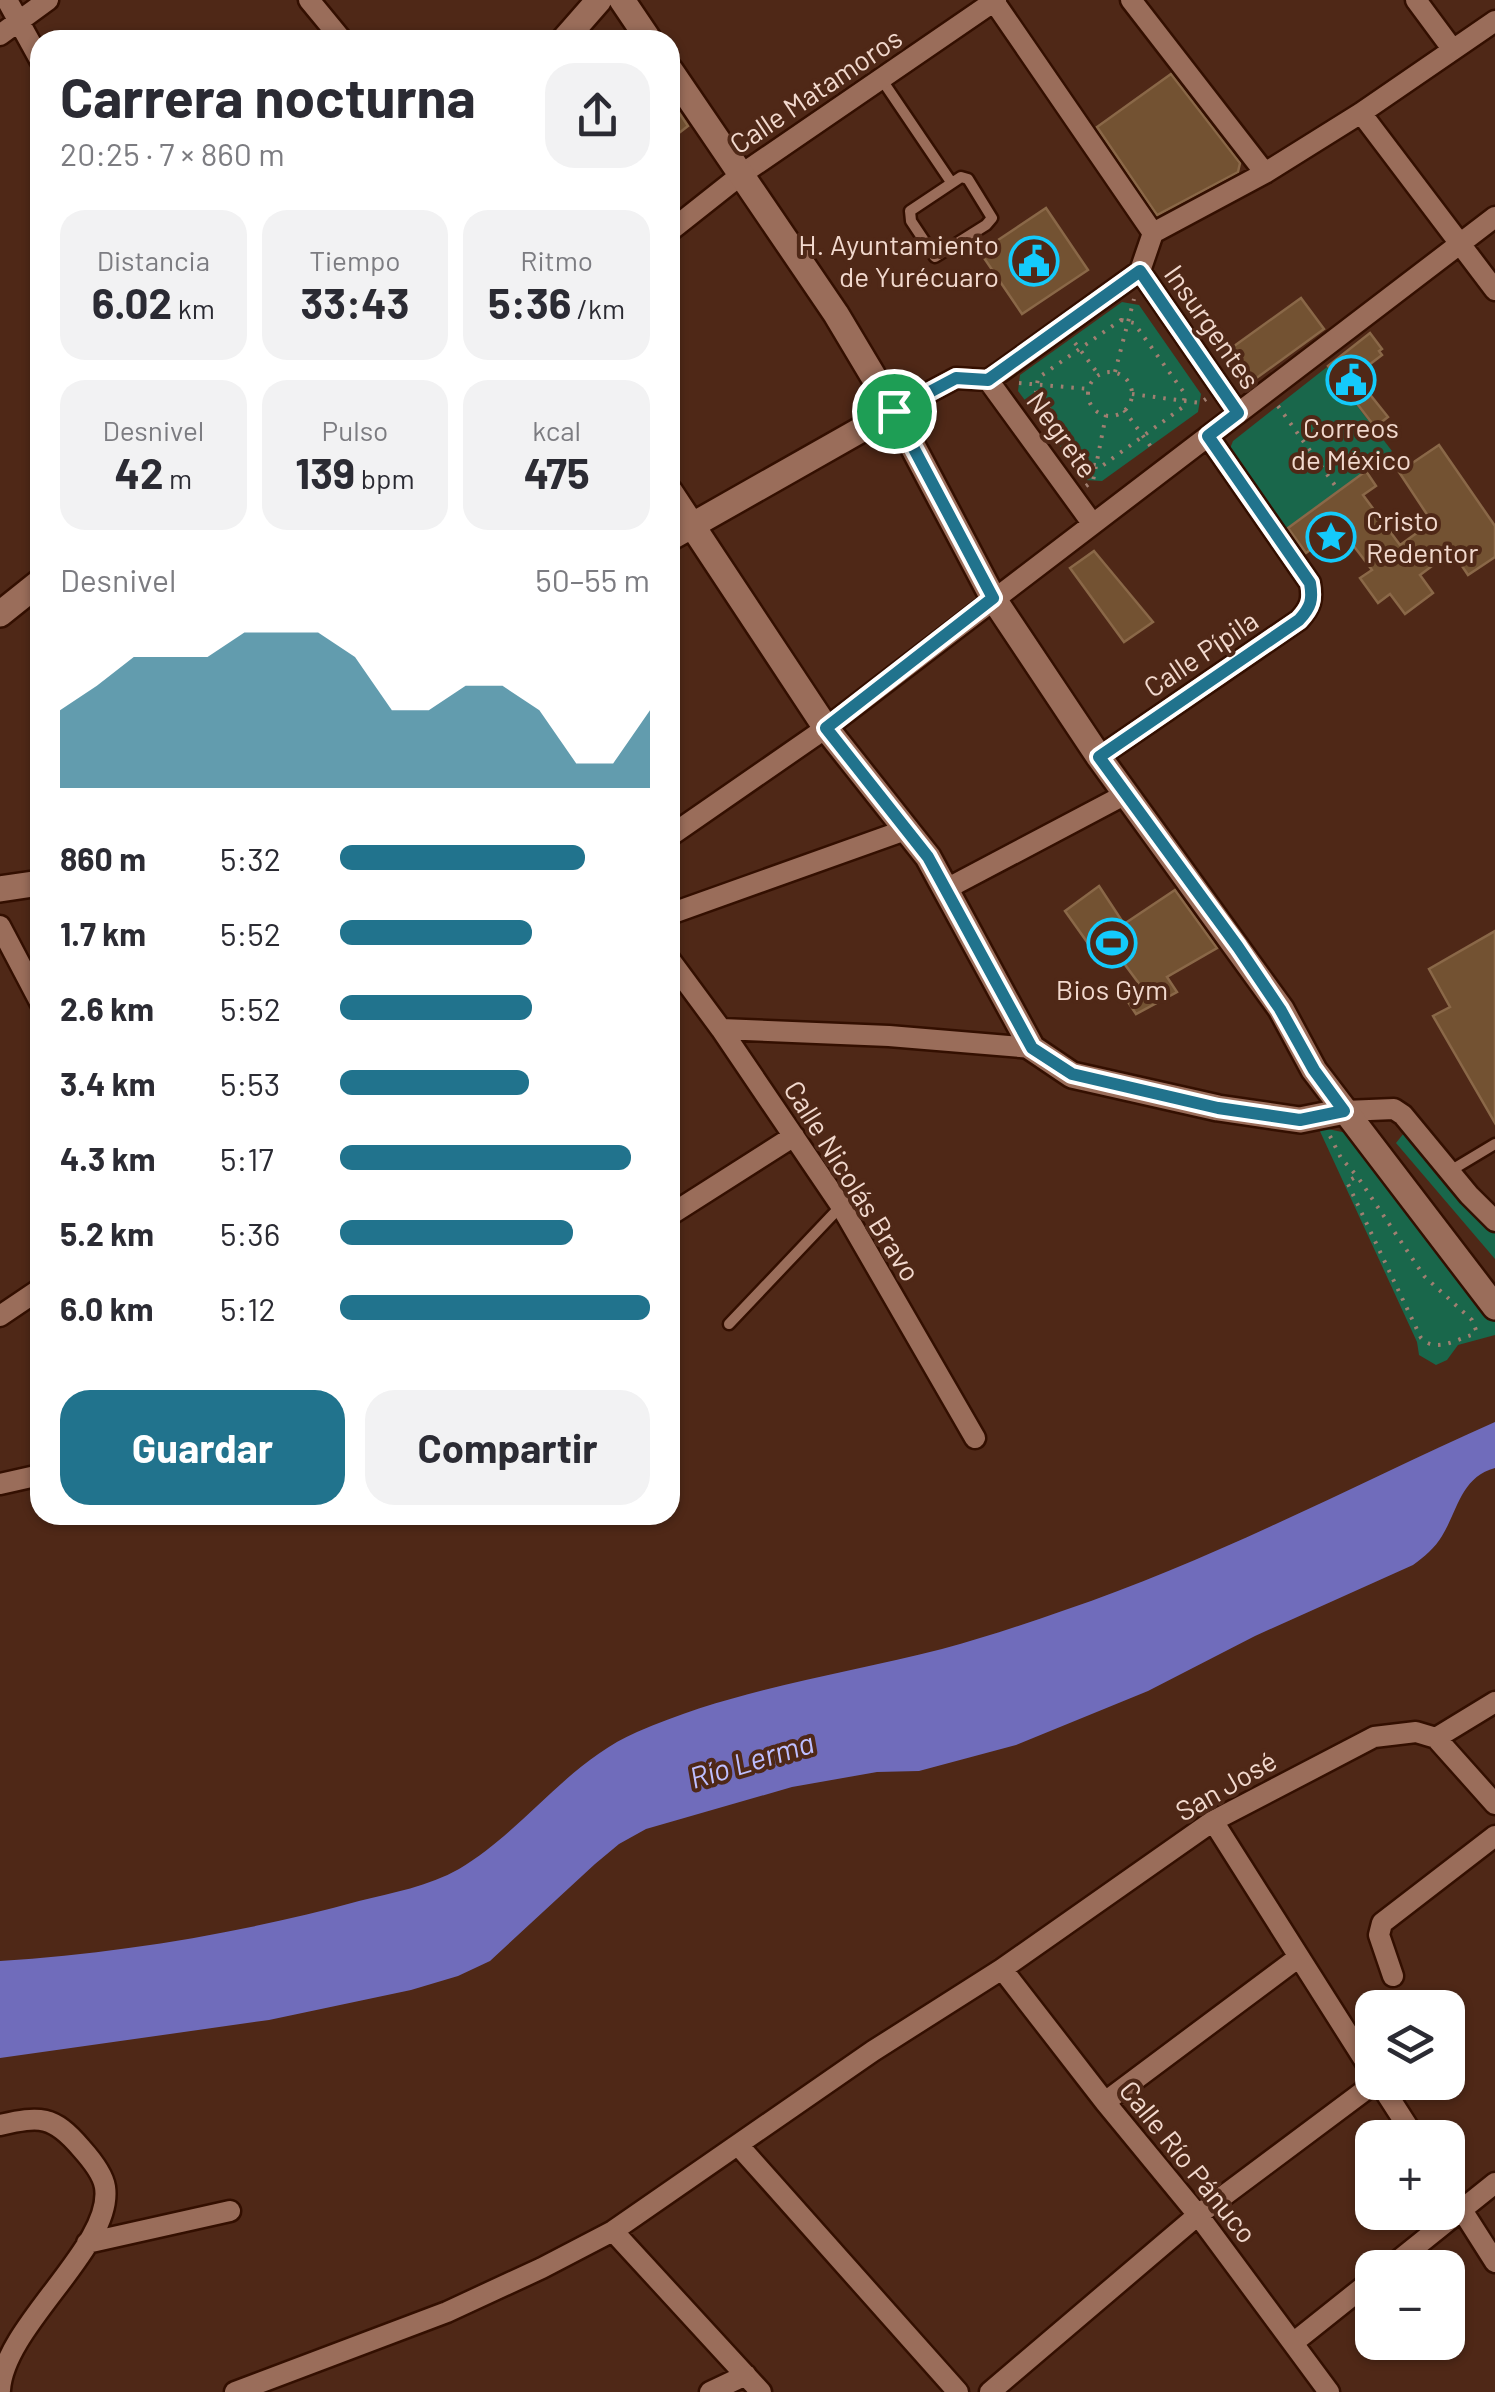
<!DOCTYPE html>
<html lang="es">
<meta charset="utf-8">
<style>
body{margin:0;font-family:Barlow,sans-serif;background:#f2f2f3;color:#2b2b33;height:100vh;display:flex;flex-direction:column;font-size:38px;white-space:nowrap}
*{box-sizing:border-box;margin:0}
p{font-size:32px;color:#7c7c81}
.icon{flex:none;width:55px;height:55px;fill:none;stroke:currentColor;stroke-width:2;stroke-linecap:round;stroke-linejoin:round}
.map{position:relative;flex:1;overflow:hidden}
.panel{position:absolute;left:30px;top:30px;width:650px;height:1495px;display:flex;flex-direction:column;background:#fff;border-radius:30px;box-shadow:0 2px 8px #0004}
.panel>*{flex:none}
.controls{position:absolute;left:1355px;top:1990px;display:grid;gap:20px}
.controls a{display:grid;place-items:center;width:110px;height:110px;border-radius:20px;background:#fff;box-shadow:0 2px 8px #0004;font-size:50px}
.pin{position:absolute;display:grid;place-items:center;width:85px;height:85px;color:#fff;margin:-42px;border:5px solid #fff;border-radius:50%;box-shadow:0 2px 10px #0007}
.round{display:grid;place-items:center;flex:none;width:105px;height:105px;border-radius:30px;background:#f2f2f3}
.headline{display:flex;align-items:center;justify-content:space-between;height:170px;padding:0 30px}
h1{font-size:55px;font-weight:700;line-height:75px}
.figures{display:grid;grid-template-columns:repeat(3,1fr);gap:15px;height:170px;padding:10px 30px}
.figures div{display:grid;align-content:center;border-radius:25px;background:#f2f2f3;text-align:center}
.figures b{font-size:42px;font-weight:700}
.figures small{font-size:28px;font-weight:400}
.figures p{font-size:28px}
.chart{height:280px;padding:20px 30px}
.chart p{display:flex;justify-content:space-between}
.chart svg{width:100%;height:180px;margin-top:10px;fill:#21738d;opacity:.7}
.button{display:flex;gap:20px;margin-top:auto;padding:20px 30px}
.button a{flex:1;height:115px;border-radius:30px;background:#21738d;color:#fff;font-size:40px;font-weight:700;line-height:115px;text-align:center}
.button a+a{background:#f2f2f3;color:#2b2b33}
ul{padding:0 30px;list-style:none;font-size:32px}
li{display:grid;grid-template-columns:160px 120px 1fr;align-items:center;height:75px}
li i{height:25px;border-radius:12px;background:#21738d}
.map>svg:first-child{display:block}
.green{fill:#19674b}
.water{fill:#706cbb}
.building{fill:#735232;stroke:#8a6848;stroke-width:2.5}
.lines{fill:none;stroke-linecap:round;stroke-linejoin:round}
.lane-casing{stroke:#330f00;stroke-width:15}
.street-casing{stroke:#330f00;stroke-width:25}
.secondary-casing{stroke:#330f00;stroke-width:30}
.path{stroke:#a07f71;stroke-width:4;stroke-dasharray:2.5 8;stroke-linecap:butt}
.lane{stroke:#9a6d5a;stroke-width:10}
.street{stroke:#9a6d5a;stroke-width:20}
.secondary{stroke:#9a6d5a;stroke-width:25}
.route-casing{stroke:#fff;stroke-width:20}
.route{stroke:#21738d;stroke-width:12}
.labels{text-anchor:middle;stroke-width:8;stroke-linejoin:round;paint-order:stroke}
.street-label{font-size:28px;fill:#f2d9ce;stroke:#4f2817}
.poi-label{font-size:28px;fill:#f2d9ce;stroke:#4f2817}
.water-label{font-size:30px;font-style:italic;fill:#bebfff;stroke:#4f2817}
</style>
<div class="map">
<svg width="1495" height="2392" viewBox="0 0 1495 2392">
<rect width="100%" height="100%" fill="#4f2817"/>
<!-- green -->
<path class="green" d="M 1122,302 L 1139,305 L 1201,394 L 1198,412 L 1102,481 L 1085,480 L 1018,391 L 1020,375 Z
M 1327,367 L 1392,451 L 1317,507 L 1314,513 L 1325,519 L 1343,542 L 1330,551 L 1304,516 L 1284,530 L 1229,451 L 1233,441 Z
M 1318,1127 L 1347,1133 L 1495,1308 L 1495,1335 L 1458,1345 L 1447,1360 L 1436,1365 L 1419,1355 L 1417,1342 Z
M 1408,1128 L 1495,1228 L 1495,1259 L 1396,1143 Z"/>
<!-- water -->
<path class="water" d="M 1495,1422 L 1495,1468 C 1461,1477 1458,1510 1442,1536 C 1435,1548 1424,1557 1413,1565 L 1255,1636 L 1148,1691 L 1016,1745 L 919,1771 L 877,1772 L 792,1787 L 646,1829 L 619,1844 L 595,1864 L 490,1961 L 458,1976 L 411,1990 L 269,2020 L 0,2058 L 0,1961 C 121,1953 242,1933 359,1901 C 392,1893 429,1886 459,1869 C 525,1830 566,1763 637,1732 C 734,1689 840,1675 942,1649 C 983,1638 1025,1624 1065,1610 C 1211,1561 1354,1485 1495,1422 Z"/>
<!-- building -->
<path class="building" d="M 1171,74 L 1240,163 L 1238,172 L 1157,215 L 1097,127 Z
M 670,99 L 688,126 L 670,140 Z
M 1046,208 L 1088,270 L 1022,314 L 980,252 Z
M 1301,298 L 1324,329 L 1251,382 L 1242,380 L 1223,354 Z
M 1370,333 L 1382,349 L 1379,351 L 1382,355 L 1361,371 L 1366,378 L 1360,382 L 1388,417 L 1375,427 L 1328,366 Z
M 1439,445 L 1495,526 L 1495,557 L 1468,575 L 1452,551 L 1420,575 L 1433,593 L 1405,614 L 1390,594 L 1378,603 L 1360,578 L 1372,570 L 1340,528 L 1306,553 L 1288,528 L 1366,471 L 1376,486 L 1363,495 L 1400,545 L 1432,522 L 1399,472 Z
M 1094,551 L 1153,622 L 1124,642 L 1070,568 Z
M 1099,886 L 1124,924 L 1175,890 L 1217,948 L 1167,977 L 1177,992 L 1136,1014 L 1126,999 L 1143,989 L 1117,954 L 1102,963 L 1065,911 Z
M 1495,931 L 1495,1123 L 1433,1016 L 1450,1007 L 1429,969 Z"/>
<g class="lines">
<!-- lane casing -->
<g class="lane-casing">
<path id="lane" d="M 882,80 L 951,182
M 961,177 L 968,179 L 992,218 L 986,225 L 935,257 L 911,221 L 910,211 Z
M 1450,1171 L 1495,1144
M 729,1324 L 841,1206"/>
</g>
<!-- street casing -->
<g class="street-casing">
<path id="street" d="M 7,0 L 40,60
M 309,0 L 342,40
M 993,0 L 1153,233
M 1131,0 L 1265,173
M 1416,0 L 1453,50
M 0,35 L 48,0
M 1361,113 L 1495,290
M 670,231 L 742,174 L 996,0
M 1153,233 L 1265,173 L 1361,113 L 1495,21
M 1140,271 L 1238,413
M 988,380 L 1092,523
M 894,411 L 956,378 L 988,380 L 1000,372 L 1140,271 L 1153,233
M 1099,757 L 1299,620 C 1311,607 1313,599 1310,583 L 1208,436
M 670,836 L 826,728 L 1495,217
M 948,888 L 1126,794
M 670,914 L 908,829
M 0,926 L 40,1002
M 670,960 L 721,1029 L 841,1206 L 975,1438
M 721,1029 L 889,1036 L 1032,1048
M 1345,1111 L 1394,1109 L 1403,1115 L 1469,1195 L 1495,1221
M 670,1215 L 794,1136
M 0,1316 L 40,1289
M 0,1484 L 40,1475
M 1436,1738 L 1495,1804
M 1213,1821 L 1372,2072
M 1002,1969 L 1105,2102 L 1198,2215 L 1329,2392
M 1393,1976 L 1379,1935 L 1382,1923 L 1495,1836
M 1379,2082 L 1415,2138
M 1105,2102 L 1299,1957
M 0,2125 C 40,2116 53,2115 81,2148 C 90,2158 103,2174 105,2187 C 114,2246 4,2325 0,2390
M 739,2146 L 958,2392
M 1448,2188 L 1495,2262
M 613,2231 L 761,2392
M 87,2243 L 230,2211
M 1389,2268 L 1495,2183
M 1293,2343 L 1372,2280
M 235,2392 L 447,2312 L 542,2268 L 613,2231 L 873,2051 L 1002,1969 L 1213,1821 L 1374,1737 L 1416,1732 L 1436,1738 L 1495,1702
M 710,2392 L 746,2375
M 990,2392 L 1198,2215 L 1376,2082"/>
</g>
<!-- secondary casing -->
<g class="secondary-casing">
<path id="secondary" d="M 622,0 L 649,40
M 564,40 L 599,0
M 670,70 L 836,314 L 894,411 L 993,598 L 1099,757 L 1281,1009 L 1314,1070 L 1495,1307
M 670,492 L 826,728 L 928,857 L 1032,1048 L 1072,1075 L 1218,1108 L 1300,1120 L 1345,1111
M 670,538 L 894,411
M 0,614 L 40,582
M 0,889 L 40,883"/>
</g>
<!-- path -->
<path class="path" d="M 1121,320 L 1134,323 L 1185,394 L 1183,407 L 1102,466 L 1089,464 L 1036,391 L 1038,378 Z
M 1075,343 L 1099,375
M 1115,372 L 1134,299
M1088 394a22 22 0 1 1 44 0a22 22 0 1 1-44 0Z
M 1019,383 L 1089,389
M 1132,394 L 1200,403 L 1206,399
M 1278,406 L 1339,491
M 1124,410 L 1154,451
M 1086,486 L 1093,481 L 1106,415
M 1330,1136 L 1341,1158 L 1357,1176 L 1347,1182 L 1421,1338 C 1435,1353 1455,1340 1472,1335 L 1476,1330 L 1472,1320 L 1424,1276 L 1357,1176"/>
<!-- lane -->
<use href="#lane" class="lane"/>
<!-- street -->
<use href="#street" class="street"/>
<!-- secondary -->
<use href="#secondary" class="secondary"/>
</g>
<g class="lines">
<!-- route casing -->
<g class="route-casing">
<path id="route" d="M 1140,271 L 1238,413 L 1208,436 L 1310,583 C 1313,600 1311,607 1299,620 L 1099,757 L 1238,947 L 1280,1009 L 1314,1070 L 1344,1111 L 1300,1120 L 1218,1108 L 1072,1074 L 1032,1048 L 928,857 L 826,728 L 993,598 L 894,411 L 956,378 L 988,380 Z"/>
</g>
<!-- route -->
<use href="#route" class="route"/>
</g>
<!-- icons -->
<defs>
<g id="civic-ring" transform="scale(2.5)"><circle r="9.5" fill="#4f2817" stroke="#14cafb" stroke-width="1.5"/><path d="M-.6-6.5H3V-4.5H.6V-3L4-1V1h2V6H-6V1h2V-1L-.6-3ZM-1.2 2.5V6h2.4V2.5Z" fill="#14cafb"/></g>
<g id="sight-ring" transform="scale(2.5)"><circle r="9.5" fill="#4f2817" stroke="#14cafb" stroke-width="1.5"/><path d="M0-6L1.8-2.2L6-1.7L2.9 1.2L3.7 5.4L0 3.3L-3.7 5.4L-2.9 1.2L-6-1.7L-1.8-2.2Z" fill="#14cafb"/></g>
<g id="stadium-ring" transform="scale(2.5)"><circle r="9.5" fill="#4f2817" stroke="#14cafb" stroke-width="1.5"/><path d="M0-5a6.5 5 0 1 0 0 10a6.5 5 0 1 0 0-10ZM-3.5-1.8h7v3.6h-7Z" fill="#14cafb"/></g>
</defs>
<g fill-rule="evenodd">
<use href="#civic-ring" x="1034" y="261"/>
<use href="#civic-ring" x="1351" y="380"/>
<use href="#sight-ring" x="1331" y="537"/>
<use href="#stadium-ring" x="1112" y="943"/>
</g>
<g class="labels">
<!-- street labels -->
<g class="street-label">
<text transform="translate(816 91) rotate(-34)" y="10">Calle Matamoros</text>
<text transform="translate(1212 327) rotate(55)" y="10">Insurgentes</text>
<text transform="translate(1062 435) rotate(54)" y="10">Negrete</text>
<text transform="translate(1201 654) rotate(-34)" y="10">Calle Pípila</text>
<text transform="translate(852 1181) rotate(58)" y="10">Calle Nicolás Bravo</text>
<text transform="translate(1226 1786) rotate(-30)" y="10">San José</text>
<text transform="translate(1188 2162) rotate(51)" y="10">Calle Río Pánuco</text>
</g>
<!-- poi labels -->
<g class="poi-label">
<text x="999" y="255" text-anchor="end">H. Ayuntamiento<tspan x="999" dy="32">de Yurécuaro</tspan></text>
<text x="1351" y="438">Correos<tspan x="1351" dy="32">de México</tspan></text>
<text x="1366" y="531" text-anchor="start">Cristo<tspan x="1366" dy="32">Redentor</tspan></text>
<text x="1112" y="1000">Bios Gym</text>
</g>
<!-- water labels -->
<g class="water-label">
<text transform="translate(752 1761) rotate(-17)" y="10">Río Lerma</text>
</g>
</g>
</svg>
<div class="controls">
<a><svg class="icon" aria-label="layers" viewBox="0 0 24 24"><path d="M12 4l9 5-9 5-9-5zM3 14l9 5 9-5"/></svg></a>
<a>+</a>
<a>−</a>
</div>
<div class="pin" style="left:894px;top:411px;background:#1e9e55"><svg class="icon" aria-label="arrive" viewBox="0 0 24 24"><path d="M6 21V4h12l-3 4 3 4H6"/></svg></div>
<section class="panel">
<div class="headline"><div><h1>Carrera nocturna</h1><p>20:25 · 7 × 860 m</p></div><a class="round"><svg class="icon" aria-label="share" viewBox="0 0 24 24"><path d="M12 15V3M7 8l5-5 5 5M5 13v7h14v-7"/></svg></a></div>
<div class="figures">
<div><p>Distancia</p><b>6.02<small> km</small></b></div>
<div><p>Tiempo</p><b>33:43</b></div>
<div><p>Ritmo</p><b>5:36<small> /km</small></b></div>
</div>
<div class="figures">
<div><p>Desnivel</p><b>42<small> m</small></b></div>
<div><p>Pulso</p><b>139<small> bpm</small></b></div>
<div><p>kcal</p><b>475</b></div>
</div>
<div class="chart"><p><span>Desnivel</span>50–55 m</p>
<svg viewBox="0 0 160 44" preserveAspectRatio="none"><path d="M0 44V25L10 19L20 12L30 12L40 12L50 6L60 6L70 6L80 12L90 25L100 25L110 19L120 19L130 25L140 38L150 38L160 25V44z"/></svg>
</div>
<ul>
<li><b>860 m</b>5:32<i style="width:79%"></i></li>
<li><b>1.7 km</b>5:52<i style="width:62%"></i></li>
<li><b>2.6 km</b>5:52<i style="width:62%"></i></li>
<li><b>3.4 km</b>5:53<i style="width:61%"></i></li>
<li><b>4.3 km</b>5:17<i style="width:94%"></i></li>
<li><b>5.2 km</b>5:36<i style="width:75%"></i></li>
<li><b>6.0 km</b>5:12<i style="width:100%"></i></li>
</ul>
<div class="button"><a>Guardar</a><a>Compartir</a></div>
</section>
</div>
